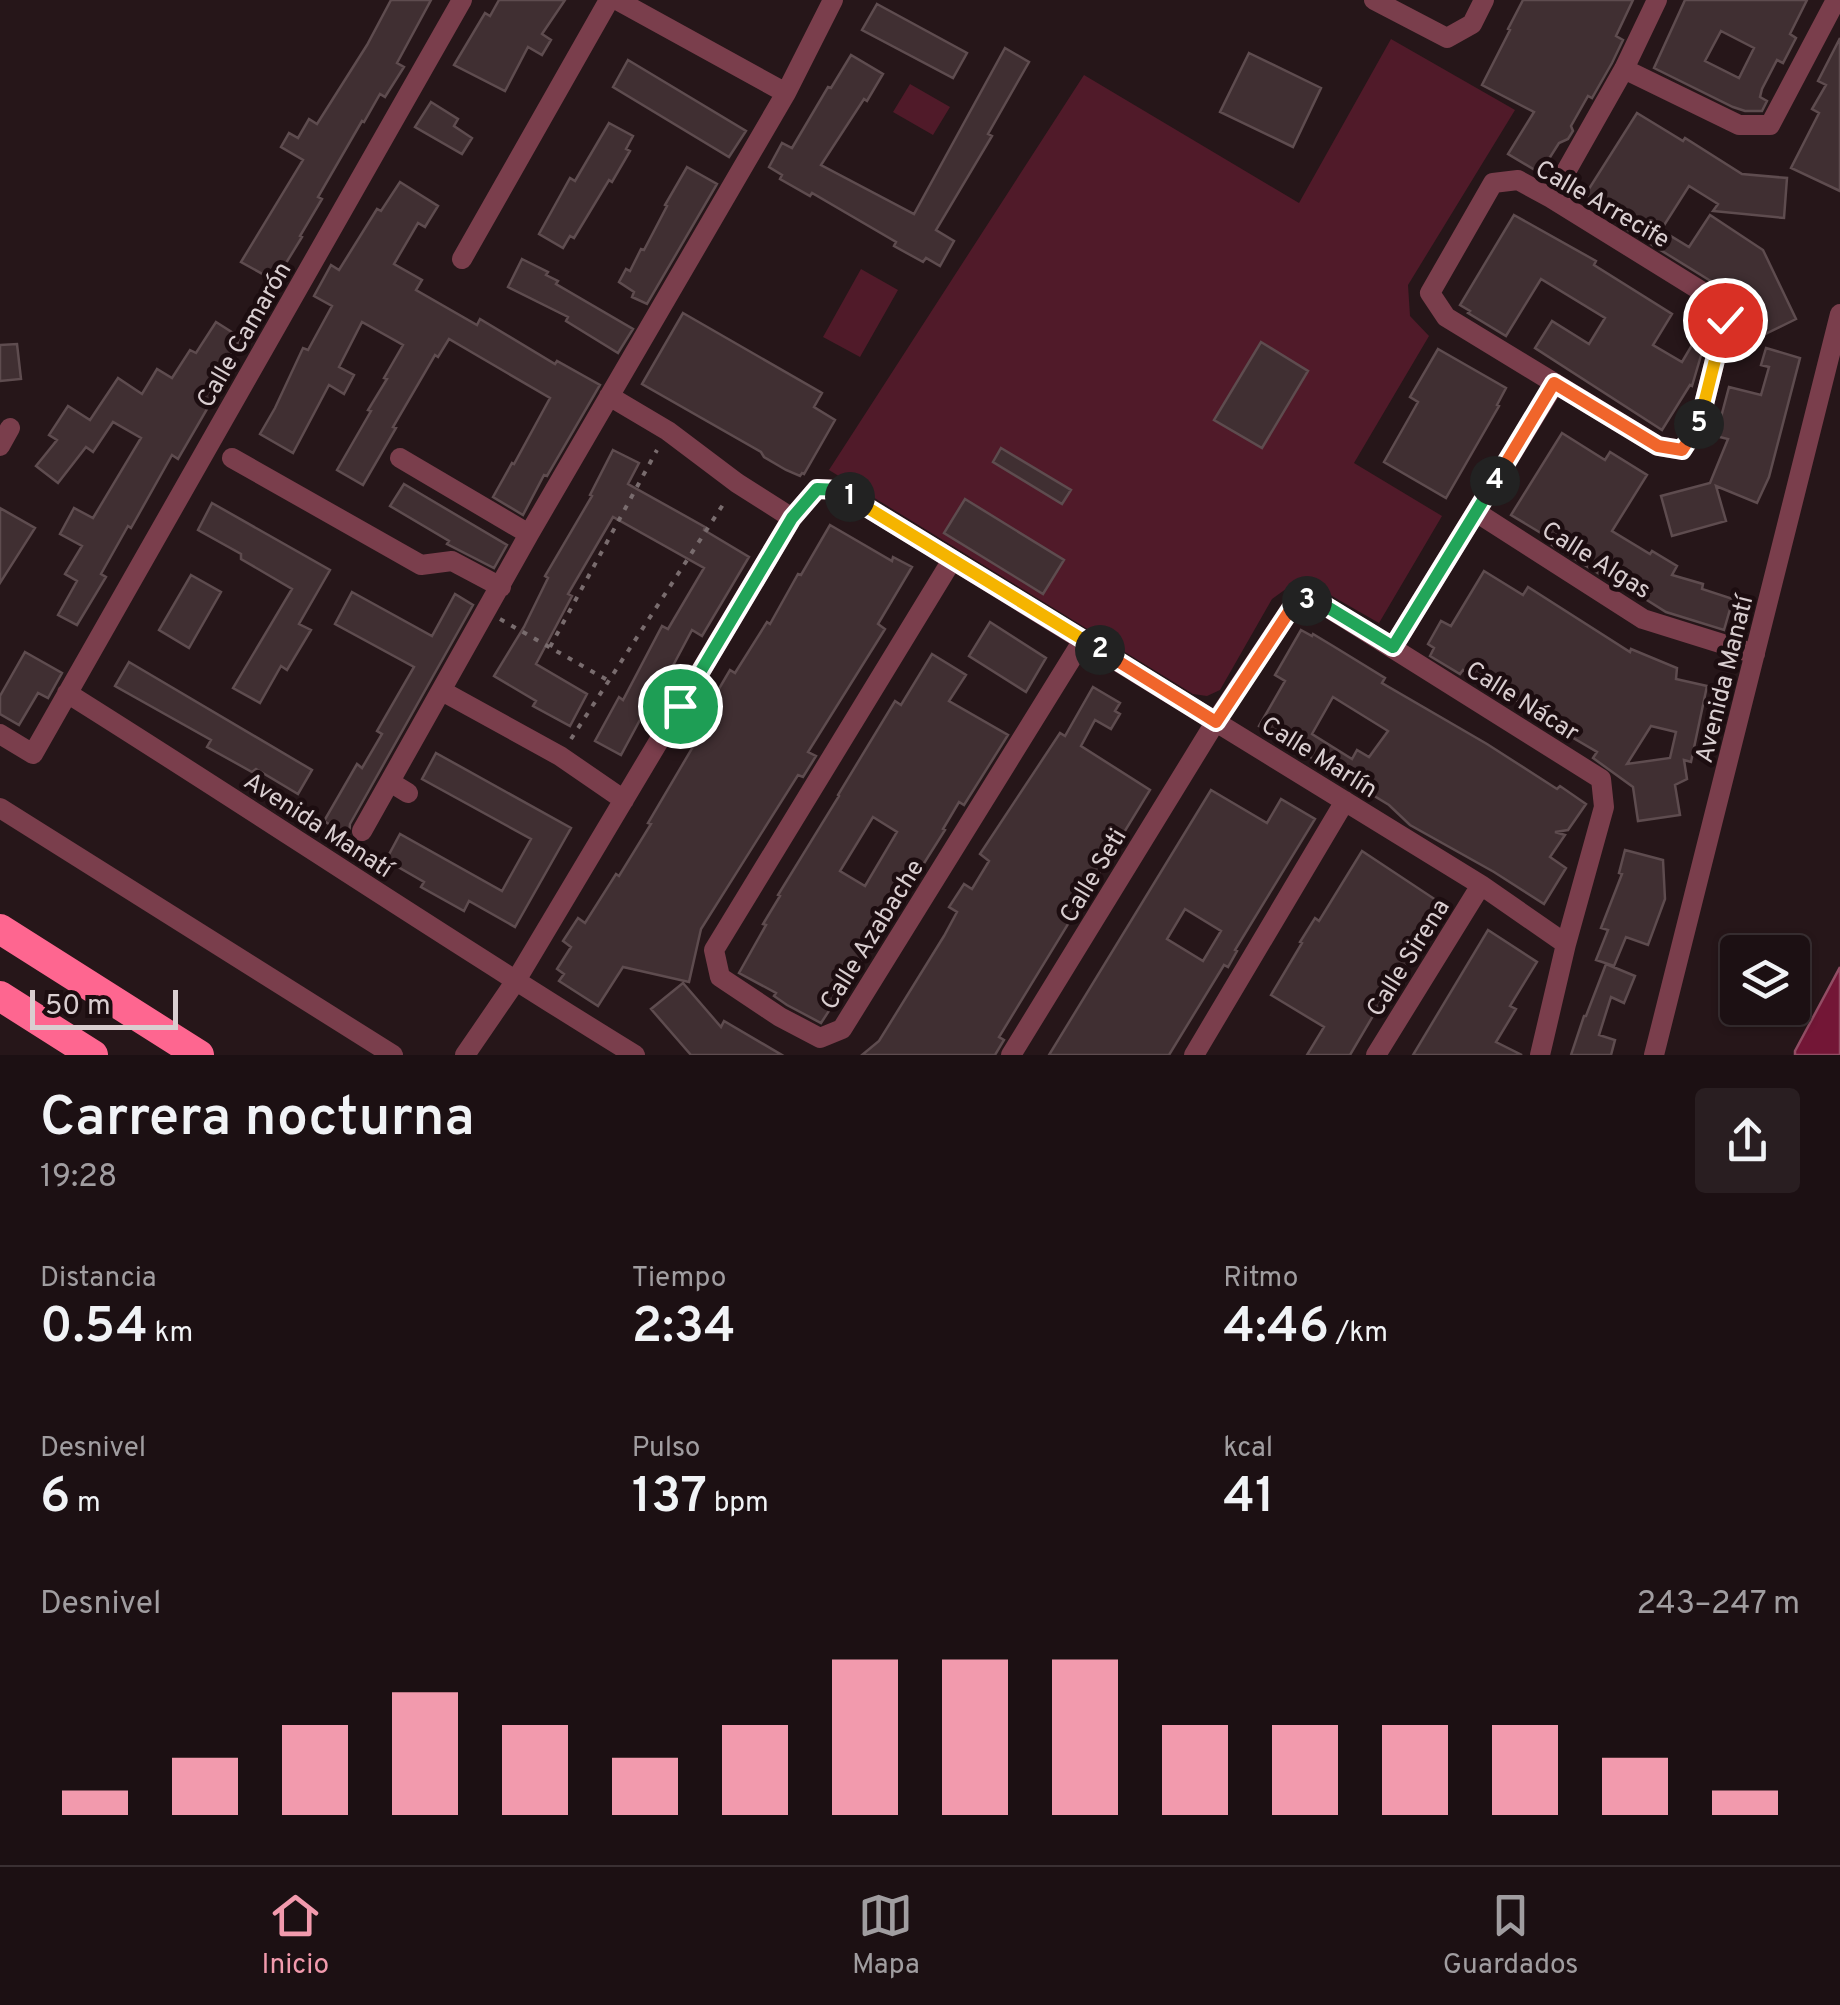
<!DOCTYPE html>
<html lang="es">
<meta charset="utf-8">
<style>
body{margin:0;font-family:Overpass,sans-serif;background:#291e21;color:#f1f3f6;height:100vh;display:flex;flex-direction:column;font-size:38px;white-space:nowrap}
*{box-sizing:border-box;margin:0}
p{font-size:32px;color:#a09da0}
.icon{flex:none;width:55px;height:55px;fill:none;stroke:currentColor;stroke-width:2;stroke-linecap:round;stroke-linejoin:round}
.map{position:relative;height:1055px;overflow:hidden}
.drawer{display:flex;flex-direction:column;background:#1c1013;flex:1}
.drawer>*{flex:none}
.controls{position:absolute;left:1720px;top:935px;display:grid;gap:20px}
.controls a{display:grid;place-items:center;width:90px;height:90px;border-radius:10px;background:#1c1013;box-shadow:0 2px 8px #0004,0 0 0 2px #3a3033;font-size:50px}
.scale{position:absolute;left:30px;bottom:25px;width:148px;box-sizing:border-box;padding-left:10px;border:5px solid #d9ced0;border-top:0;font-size:28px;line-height:35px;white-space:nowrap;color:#d9ced0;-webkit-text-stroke:8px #1c0d10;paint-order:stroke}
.pin{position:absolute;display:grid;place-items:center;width:85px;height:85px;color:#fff;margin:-42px;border:5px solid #fff;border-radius:50%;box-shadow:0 2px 10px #0007}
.km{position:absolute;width:50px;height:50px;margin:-25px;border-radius:50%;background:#222;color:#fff;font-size:28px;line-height:50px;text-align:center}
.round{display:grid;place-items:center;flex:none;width:105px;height:105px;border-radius:10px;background:#291e21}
.summary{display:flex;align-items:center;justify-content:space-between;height:170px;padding:0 40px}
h1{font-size:55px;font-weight:600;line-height:75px}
.metrics{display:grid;grid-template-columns:repeat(3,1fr);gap:15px;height:170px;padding:10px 40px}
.metrics div{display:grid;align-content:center}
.metrics b{font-size:50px;font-weight:600}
.metrics small{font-size:28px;font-weight:400}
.metrics p{font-size:28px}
.chart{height:280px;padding:20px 40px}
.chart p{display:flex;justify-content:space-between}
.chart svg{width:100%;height:180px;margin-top:10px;stroke:#f29aad;stroke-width:6}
.tabs{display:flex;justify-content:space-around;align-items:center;height:140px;border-top:2px solid #3a3033;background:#1c1013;font-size:28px;color:#a09da0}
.tabs a{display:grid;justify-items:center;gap:5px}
.tabs .current{color:#f29aad}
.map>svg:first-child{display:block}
.green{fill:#501a29}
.water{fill:#731636;stroke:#924d64;stroke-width:2.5}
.building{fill:#402f32;stroke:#5e4c4f;stroke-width:2.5;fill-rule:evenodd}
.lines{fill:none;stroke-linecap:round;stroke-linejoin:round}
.path{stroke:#796c6e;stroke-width:4;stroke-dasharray:5 8;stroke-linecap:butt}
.street{stroke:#7a3e4c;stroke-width:20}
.highway{stroke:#fe6690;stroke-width:30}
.split-1-casing{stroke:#fff;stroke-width:20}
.split-2-casing{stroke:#fff;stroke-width:20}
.split-3-casing{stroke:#fff;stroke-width:20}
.split-4-casing{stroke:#fff;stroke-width:20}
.split-5-casing{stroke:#fff;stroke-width:20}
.split-6-casing{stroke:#fff;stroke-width:20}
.split-1{stroke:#22a559;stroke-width:12}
.split-2{stroke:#f5b400;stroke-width:12}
.split-3{stroke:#f0652b;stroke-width:12}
.split-4{stroke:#22a559;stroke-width:12}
.split-5{stroke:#f0652b;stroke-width:12}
.split-6{stroke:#f5b400;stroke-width:12}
.labels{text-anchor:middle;stroke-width:9;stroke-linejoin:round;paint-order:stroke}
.street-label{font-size:25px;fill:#d9ced0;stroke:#1c0d10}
</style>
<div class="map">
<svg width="1840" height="1055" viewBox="0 0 1840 1055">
<rect width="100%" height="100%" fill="#261619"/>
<!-- green -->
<path class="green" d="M 1391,39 L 1515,110 L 1408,285 L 1410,316 L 1429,336 L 1354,463 L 1442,516 L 1379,623 L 1311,584 L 1290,586 L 1272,599 L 1220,690 L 1207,696 L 1193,694 L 829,470 L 1084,75 L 1299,203 Z
M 910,84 L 950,107 L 933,135 L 893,112 Z
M 861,269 L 898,290 L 860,357 L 823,337 Z"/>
<!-- water -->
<path class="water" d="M 1840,967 L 1840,1055 L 1795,1055 L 1795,1051 Z"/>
<!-- building -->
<path class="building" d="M 391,0 L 431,0 L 397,63 L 404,67 L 385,97 L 380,94 L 364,122 L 362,121 L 318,197 L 322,199 L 300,236 L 302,237 L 275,281 L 241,262 L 303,160 L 281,147 L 289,133 L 298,138 L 309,119 L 317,124 L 367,45 Z
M 499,0 L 565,0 L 542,34 L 551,40 L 542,55 L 528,47 L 505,91 L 454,65 L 485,13 L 490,16 Z
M 1523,0 L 1633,0 L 1616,36 L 1623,40 L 1612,63 L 1592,98 L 1588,96 L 1571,126 L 1573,131 L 1568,139 L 1559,143 L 1540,173 L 1508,154 L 1534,112 L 1482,85 L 1510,30 L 1508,29 Z
M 1685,0 L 1807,0 L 1790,34 L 1796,38 L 1783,63 L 1777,60 L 1762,89 L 1760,97 L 1767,101 L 1762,111 L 1745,111 L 1733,107 L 1654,68 ZM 1721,31 L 1754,48 L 1739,78 L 1705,61 Z
M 877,4 L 967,53 L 953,78 L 862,30 Z
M 1840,38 L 1840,191 L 1791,168 L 1819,113 L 1812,109 L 1826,85 L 1818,81 Z
M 1005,48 L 1029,62 L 988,134 L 992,136 L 936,230 L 954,241 L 940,266 L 926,258 L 923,262 L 894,246 L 896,242 L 812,193 L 810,196 L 780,179 L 782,175 L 769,167 L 782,143 L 792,148 L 828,87 L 831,88 L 851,55 L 883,74 L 867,101 L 864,99 L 821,165 L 914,214 Z
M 1249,53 L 1321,88 L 1293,147 L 1220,112 Z
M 628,60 L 746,131 L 729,157 L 613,87 Z
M 431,102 L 458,119 L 454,126 L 472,138 L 462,154 L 415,127 Z
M 1637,113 L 1683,141 L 1685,138 L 1742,174 L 1787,178 L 1784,218 L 1713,211 L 1718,204 L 1689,186 L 1661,230 L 1689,247 L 1710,215 L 1763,250 L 1796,319 L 1757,338 L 1751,338 L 1731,297 L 1722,288 L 1628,230 L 1632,224 L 1585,195 Z
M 609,123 L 633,136 L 626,149 L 630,151 L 612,182 L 609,180 L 574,238 L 570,236 L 563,248 L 539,234 L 570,178 L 575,181 Z
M 687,167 L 717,184 L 647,304 L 632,297 L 634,292 L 619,282 L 626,269 L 630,271 L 641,249 L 644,250 L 667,206 L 665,205 Z
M 400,182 L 438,206 L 425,227 L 418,223 L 394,264 L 422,280 L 416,290 L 477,325 L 480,319 L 555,364 L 557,361 L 600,385 L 547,476 L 544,475 L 523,515 L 493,497 L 512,463 L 514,464 L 550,398 L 449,339 L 438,357 L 435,355 L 393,427 L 396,428 L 363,485 L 337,470 L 371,411 L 368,410 L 387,379 L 384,378 L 403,345 L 362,322 L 339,367 L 354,375 L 344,394 L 329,385 L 293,453 L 260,434 L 275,408 L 303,348 L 308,350 L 332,306 L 314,296 L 331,265 L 339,270 L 377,209 L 381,211 Z
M 1514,215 L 1596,261 L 1594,265 L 1672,314 L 1653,345 L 1682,362 L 1705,323 L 1710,325 L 1692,386 L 1690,385 L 1662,430 L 1535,348 L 1552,321 L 1589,344 L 1605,318 L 1541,279 L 1506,336 L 1468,313 L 1470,311 L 1460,305 Z
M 522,259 L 548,272 L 546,275 L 558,281 L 556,284 L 633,329 L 618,353 L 566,321 L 568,317 L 508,287 Z
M 683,313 L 822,393 L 814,407 L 835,420 L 804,474 L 802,473 L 800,476 L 786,470 L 764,457 L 761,452 L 642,384 Z
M 216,322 L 241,338 L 221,369 L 228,373 L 178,459 L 172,455 L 131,528 L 128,526 L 101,574 L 106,577 L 77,625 L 58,615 L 77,581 L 65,574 L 82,546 L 60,534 L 74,508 L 93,518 L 141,438 L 113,422 L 93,452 L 86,447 L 58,483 L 36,466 L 57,440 L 49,435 L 68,406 L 90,420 L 118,378 L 142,394 L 157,369 L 172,378 L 190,350 L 196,353 Z
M 1261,342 L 1308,371 L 1262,448 L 1214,420 Z
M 17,344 L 21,379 L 0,381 L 0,345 Z
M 1766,348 L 1800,358 L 1769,477 L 1757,503 L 1716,486 L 1726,521 L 1672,536 L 1661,496 L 1710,483 L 1728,439 L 1716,436 L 1729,387 L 1761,395 L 1769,367 L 1761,365 Z
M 1438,349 L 1506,388 L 1497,405 L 1499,406 L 1446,498 L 1384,462 L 1418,402 L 1410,397 Z
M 1562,433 L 1605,460 L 1610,452 L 1647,475 L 1612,531 L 1650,554 L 1652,551 L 1677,566 L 1672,575 L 1703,584 L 1702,589 L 1733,599 L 1724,630 L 1666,612 L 1623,585 L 1622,587 L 1601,575 L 1552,545 L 1554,541 L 1511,515 Z
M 1001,448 L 1071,490 L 1062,504 L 993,462 Z
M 613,450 L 639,463 L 628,484 L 705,527 L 704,530 L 749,557 L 702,636 L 692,630 L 651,707 L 648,705 L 621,755 L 595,741 L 619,697 L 623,700 L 662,626 L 668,629 L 704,568 L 613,517 L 568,594 L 572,596 L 536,664 L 587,694 L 570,726 L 533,706 L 536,701 L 494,676 L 524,627 L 548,578 L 545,576 L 592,496 L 590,495 Z
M 404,484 L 507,545 L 494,568 L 447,544 L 449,541 L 390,506 Z
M 965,499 L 1064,560 L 1043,594 L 944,533 Z
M 212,503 L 330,570 L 299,624 L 311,630 L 287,670 L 281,666 L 260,703 L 233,688 L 292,589 L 241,559 L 241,554 L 198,530 Z
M 0,508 L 35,528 L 0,583 Z
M 830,525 L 892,561 L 893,557 L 912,567 L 878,624 L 885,629 L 808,752 L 816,756 L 803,777 L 798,775 L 701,929 L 689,982 L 623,967 L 598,1006 L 559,981 L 564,974 L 557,969 L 571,947 L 563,941 L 578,918 L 585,923 L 616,874 L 619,876 L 651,824 L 648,823 L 707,723 L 701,719 L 730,670 L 735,673 L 767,622 L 770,624 L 798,574 L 801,575 Z
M 1484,571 L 1523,595 L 1528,587 L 1630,652 L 1631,649 L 1677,668 L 1676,679 L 1707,686 L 1691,762 L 1684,760 L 1687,779 L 1675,785 L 1680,815 L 1638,821 L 1633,787 L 1593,758 L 1597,752 L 1522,708 L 1524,705 L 1463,670 L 1460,674 L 1430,656 L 1434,648 L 1428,644 L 1441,621 L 1451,626 ZM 1651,726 L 1676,732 L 1670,758 L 1627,764 Z
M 191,575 L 221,592 L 189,648 L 159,630 Z
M 352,592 L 432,636 L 455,594 L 473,605 L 350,824 L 349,836 L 324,821 L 357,764 L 362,768 L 382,734 L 377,731 L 414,667 L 335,624 Z
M 990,622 L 1046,658 L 1026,692 L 969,656 Z
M 1301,630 L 1312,636 L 1313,634 L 1333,646 L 1385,678 L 1382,683 L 1487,744 L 1557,789 L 1560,786 L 1586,804 L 1568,830 L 1555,832 L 1565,835 L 1550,857 L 1566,868 L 1544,904 L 1494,872 L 1410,825 L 1389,805 L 1259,726 L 1285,681 L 1275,675 ZM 1333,697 L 1388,731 L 1369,757 L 1357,750 L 1352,759 L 1312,734 Z
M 25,652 L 62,673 L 48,698 L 38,693 L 19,725 L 0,714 L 0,696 Z
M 932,654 L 966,675 L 949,701 L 1008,735 L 964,805 L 959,802 L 943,829 L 945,830 L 887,922 L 821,1023 L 787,1005 L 774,996 L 776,993 L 739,973 L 766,925 L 763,924 L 780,896 L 778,895 L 839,796 L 838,795 L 895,701 L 901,705 ZM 873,817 L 897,832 L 865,886 L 840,871 Z
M 129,662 L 312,770 L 298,794 L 256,769 L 252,772 L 207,747 L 211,740 L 115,686 Z
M 1093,687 L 1120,703 L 1115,711 L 1120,714 L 1111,729 L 1095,720 L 1081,746 L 1150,790 L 999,1037 L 1004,1040 L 995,1055 L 862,1055 L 879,1041 L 944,936 L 957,912 L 949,907 L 964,884 L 972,889 L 989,861 L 980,854 L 1060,733 L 1065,736 Z
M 436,753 L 571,828 L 515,927 L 469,901 L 464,911 L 421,887 L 424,882 L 386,860 L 400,834 L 502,891 L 531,839 L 422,779 Z
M 1211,790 L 1267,823 L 1281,799 L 1315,819 L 1235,950 L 1237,951 L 1228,967 L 1224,965 L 1169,1055 L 1049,1055 ZM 1185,909 L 1221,931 L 1203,961 L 1167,939 Z
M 1625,850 L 1663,860 L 1665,899 L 1648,945 L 1626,937 L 1614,966 L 1596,960 L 1608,930 L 1601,928 L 1622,874 L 1619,873 Z
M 1362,851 L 1439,902 L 1409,950 L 1414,953 L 1389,994 L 1387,992 L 1350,1055 L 1307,1055 L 1324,1027 L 1271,995 L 1302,943 L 1300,942 L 1315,918 L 1319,921 Z
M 1488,930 L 1537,962 L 1510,1006 L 1516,1009 L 1496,1042 L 1522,1055 L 1413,1055 Z
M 1606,964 L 1635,976 L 1624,1003 L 1611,997 L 1599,1035 L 1615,1040 L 1611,1055 L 1571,1055 L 1584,1016 L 1586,1016 Z
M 683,983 L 721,1027 L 724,1021 L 782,1055 L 691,1055 L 651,1009 Z"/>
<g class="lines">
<!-- path -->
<path class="path" d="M 500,619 L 609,681
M 550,647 L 657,450
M 571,739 L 726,500"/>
<!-- street -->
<path class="street" d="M 617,0 L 786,93
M 1374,0 L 1447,38 L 1472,24 L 1484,0
M 1624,69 L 1739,125 L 1770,125 L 1836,0
M 1518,180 L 1551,198 L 1714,299 L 1725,320 L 1699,424 L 1682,450 L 1658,446 L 1446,317 L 1430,293 L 1493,183 Z
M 1551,198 L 1624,69 L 1657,0
M 462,259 L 609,0
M 609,396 L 668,431 L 737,483 L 792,518
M 0,446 L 10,428
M 232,458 L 421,565 L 452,561 L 501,587
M 400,458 L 529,534
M 1476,512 L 1643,619 L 1755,654
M 952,560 L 714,950 L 720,977 L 780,1017 L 820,1038 L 842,1029 L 1083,640
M 1393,647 L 1555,383
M 442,691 L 560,756 L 624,800
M 67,693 C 257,812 444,938 635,1055
M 0,734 L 33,754 L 462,0
M 390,782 L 408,793
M 0,808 L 393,1055
M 362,831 L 529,534 L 786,93 L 833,0
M 465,1055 L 515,982 L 792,518 L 817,489 L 839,490 L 1481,885 L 1566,944
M 1011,1055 L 1216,721 L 1296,601 L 1319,602 L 1601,779 L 1604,807 L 1566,944 L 1540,1055
M 1194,1055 L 1345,801
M 1376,1055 L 1481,885
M 1654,1055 L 1840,314"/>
<!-- highway -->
<path class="highway" d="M 0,929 L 199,1055
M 0,996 L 93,1055"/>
</g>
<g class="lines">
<!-- split-1 casing -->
<g class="split-1-casing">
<path id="split-1" d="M 680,706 L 792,518 L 817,489 L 839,490 L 850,497"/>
</g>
<!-- split-2 casing -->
<g class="split-2-casing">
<path id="split-2" d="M 850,497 L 1100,650"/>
</g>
<!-- split-3 casing -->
<g class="split-3-casing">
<path id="split-3" d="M 1100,650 L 1216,722 L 1296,601 L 1307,601"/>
</g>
<!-- split-4 casing -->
<g class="split-4-casing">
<path id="split-4" d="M 1307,601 L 1319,602 L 1393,647 L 1495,481"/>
</g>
<!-- split-5 casing -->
<g class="split-5-casing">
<path id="split-5" d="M 1495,481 L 1554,383 L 1658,446 L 1682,450 L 1699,424"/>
</g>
<!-- split-6 casing -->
<g class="split-6-casing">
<path id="split-6" d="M 1699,424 L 1725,320"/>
</g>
<!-- split-1 -->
<use href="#split-1" class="split-1"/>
<!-- split-2 -->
<use href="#split-2" class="split-2"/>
<!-- split-3 -->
<use href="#split-3" class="split-3"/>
<!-- split-4 -->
<use href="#split-4" class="split-4"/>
<!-- split-5 -->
<use href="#split-5" class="split-5"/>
<!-- split-6 -->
<use href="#split-6" class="split-6"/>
</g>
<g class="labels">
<!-- street labels -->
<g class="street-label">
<text transform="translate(1603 203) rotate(30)" y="9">Calle Arrecife</text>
<text transform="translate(243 334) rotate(-60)" y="9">Calle Camarón</text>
<text transform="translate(1597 559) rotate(32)" y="9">Calle Algas</text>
<text transform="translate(1723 679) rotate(-76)" y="9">Avenida Manatí</text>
<text transform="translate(1523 700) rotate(32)" y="9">Calle Nácar</text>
<text transform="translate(1320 756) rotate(32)" y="9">Calle Marlín</text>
<text transform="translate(319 824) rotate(33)" y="9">Avenida Manatí</text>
<text transform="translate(1092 875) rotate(-59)" y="9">Calle Seti</text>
<text transform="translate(871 934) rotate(-58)" y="9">Calle Azabache</text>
<text transform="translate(1407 957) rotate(-58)" y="9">Calle Sirena</text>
</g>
</g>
</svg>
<div class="controls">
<a><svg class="icon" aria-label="layers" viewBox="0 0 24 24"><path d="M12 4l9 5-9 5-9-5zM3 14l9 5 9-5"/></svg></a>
</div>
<div class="scale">50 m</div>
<div class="pin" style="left:680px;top:706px;background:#1e9e55"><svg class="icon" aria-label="arrive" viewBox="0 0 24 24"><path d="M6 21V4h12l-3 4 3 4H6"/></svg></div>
<div class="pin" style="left:1725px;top:320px;background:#d93025"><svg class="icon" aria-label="check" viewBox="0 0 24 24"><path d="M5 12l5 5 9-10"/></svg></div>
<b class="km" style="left:850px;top:497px">1</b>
<b class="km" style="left:1100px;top:650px">2</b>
<b class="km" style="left:1307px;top:601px">3</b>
<b class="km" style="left:1495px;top:481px">4</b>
<b class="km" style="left:1699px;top:424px">5</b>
</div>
<section class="drawer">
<div class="summary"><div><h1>Carrera nocturna</h1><p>19:28</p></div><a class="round"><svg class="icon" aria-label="share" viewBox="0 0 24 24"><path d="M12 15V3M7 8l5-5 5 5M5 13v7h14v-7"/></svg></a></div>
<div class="metrics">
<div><p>Distancia</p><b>0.54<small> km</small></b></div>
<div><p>Tiempo</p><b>2:34</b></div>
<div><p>Ritmo</p><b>4:46<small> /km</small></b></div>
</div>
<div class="metrics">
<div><p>Desnivel</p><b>6<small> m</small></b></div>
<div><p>Pulso</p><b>137<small> bpm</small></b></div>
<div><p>kcal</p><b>41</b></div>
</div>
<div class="chart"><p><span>Desnivel</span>243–247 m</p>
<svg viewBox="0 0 160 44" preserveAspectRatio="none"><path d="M5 44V38M15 44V30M25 44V22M35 44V14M45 44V22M55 44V30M65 44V22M75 44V6M85 44V6M95 44V6M105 44V22M115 44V22M125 44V22M135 44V22M145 44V30M155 44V38"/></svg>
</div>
</section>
<nav class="tabs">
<a class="current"><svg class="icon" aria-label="home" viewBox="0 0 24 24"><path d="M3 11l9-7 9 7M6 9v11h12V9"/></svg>Inicio</a>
<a><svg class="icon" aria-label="map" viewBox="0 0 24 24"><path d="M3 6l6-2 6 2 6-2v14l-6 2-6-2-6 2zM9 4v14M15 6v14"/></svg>Mapa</a>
<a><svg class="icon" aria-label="saved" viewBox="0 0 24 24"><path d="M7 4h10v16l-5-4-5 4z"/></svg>Guardados</a>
</nav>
